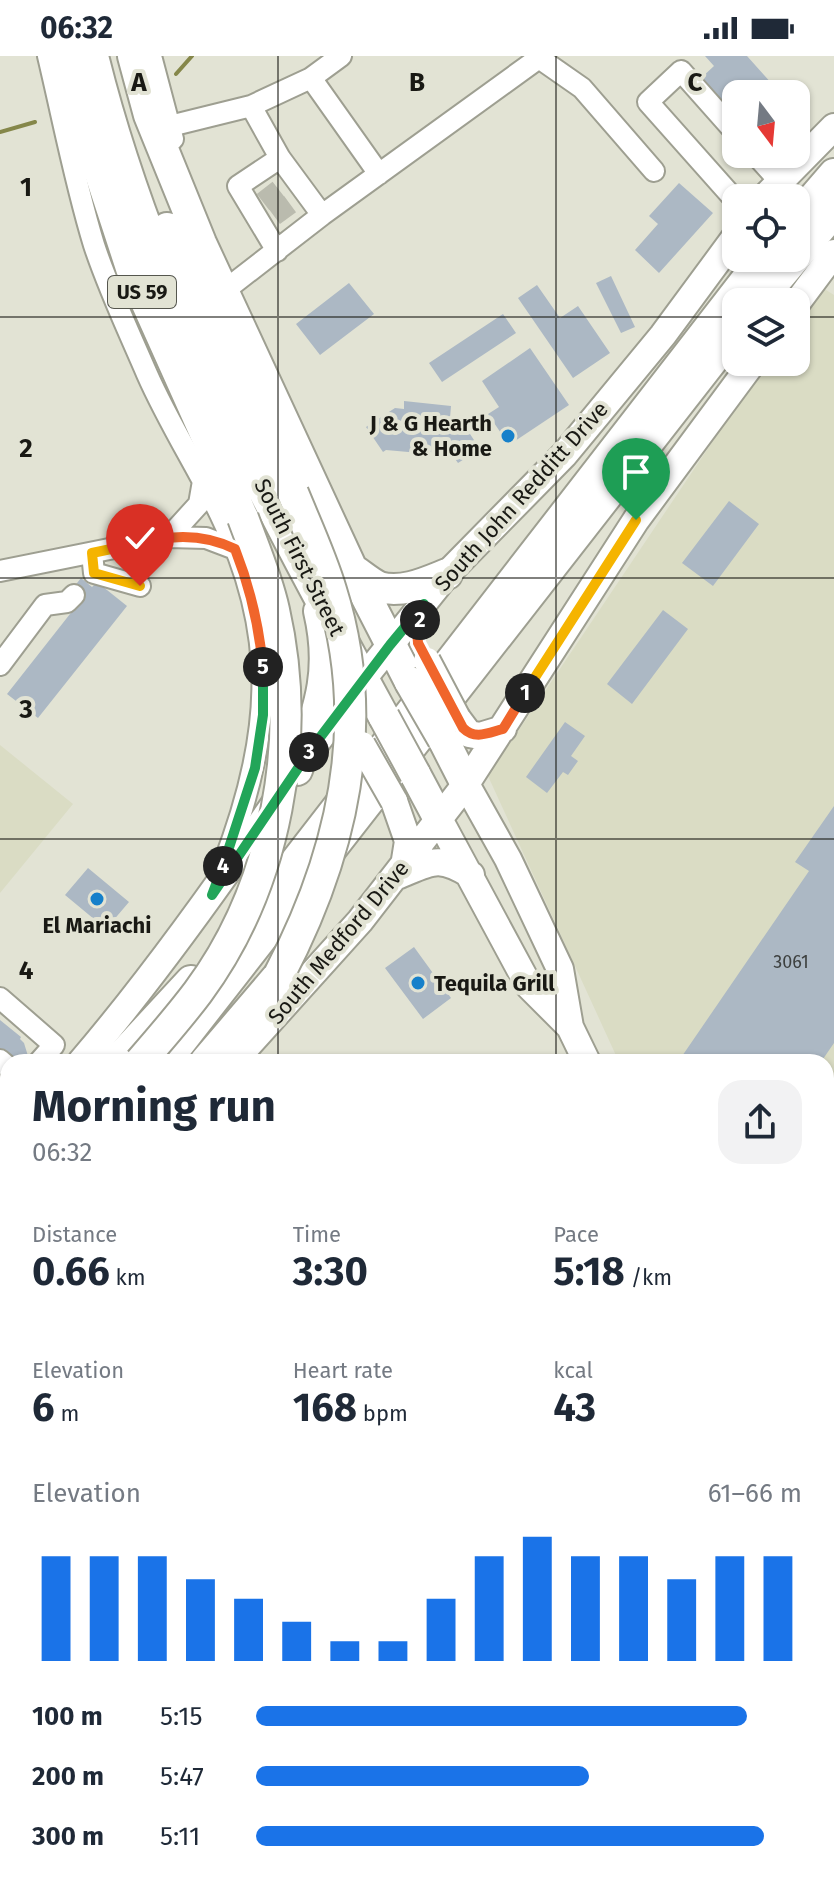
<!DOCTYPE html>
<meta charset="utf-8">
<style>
body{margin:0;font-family:"Fira Sans",sans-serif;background:#f2f2f3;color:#1f2937;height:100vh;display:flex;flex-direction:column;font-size:30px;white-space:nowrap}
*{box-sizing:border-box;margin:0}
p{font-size:26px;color:#747a83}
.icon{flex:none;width:44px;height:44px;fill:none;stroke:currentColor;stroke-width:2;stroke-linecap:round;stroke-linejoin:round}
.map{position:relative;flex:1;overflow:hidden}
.drawer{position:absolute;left:0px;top:998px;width:834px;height:830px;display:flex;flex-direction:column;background:#fff;border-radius:24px 24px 0 0;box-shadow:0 2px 6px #0004}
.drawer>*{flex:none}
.needle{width:52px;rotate:164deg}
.fabs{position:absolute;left:722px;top:24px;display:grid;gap:16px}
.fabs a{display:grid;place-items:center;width:88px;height:88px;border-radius:16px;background:#fff;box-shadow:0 2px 6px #0004;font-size:40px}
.pin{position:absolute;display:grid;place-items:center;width:68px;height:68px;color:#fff;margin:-82px -34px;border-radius:50% 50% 50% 0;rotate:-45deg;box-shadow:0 0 8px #0007}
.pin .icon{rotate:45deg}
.km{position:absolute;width:40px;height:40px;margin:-20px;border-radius:50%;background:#222;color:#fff;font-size:22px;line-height:40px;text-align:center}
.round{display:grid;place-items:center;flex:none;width:84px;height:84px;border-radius:24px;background:#f2f2f3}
.headline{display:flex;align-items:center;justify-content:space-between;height:136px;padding:0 32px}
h1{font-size:44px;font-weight:700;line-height:60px}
.figures{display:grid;grid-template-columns:repeat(3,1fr);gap:12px;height:136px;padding:8px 32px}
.figures div{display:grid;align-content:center}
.figures b{font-size:40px;font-weight:700}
.figures small{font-size:22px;font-weight:400}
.figures p{font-size:22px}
.chart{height:224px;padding:16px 32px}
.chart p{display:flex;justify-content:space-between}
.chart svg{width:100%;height:144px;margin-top:8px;stroke:#1a73e8;stroke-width:6}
ul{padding:0 32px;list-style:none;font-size:26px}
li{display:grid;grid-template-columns:128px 96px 1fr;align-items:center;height:60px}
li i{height:20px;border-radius:10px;background:#1a73e8}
.status{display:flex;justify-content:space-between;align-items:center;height:56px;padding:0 40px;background:#fff;direction:ltr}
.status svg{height:22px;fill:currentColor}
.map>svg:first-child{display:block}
.built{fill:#dadcc4}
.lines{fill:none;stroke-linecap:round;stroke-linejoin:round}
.stream{stroke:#85874a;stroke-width:4}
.building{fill:#acb8c4}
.minor-tunnel{stroke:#babbae;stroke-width:20;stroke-dasharray:20 10;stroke-linecap:butt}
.minor-casing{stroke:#9e9f91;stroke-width:24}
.major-casing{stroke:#9e9f91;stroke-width:30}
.highway-casing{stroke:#9e9f91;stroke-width:34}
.path{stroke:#77776d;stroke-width:2;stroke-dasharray:8 4;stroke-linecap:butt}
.minor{stroke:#fff;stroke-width:20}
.major{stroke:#fff;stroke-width:26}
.highway{stroke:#fff;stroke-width:30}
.major-bridge-casing{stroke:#9e9f91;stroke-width:30;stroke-linecap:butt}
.highway-bridge-casing{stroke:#9e9f91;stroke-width:34;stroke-linecap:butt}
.major-bridge{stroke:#fff;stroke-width:26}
.highway-bridge{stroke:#fff;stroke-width:30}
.split-1-casing{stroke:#fff;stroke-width:16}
.split-2-casing{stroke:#fff;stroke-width:16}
.split-3-casing{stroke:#fff;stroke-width:16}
.split-4-casing{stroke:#fff;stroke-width:16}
.split-5-casing{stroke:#fff;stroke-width:16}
.split-6-casing{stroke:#fff;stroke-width:16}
.split-7-casing{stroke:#fff;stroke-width:16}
.split-1{stroke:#f5b400;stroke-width:10}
.split-2{stroke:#f0652b;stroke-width:10}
.split-3{stroke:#22a559;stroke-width:10}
.split-4{stroke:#22a559;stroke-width:10}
.split-5{stroke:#22a559;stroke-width:10}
.split-6{stroke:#f0652b;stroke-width:10}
.split-7{stroke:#f5b400;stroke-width:10}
.grid{fill:none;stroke:#191914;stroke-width:2;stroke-opacity:0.55}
.poi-dot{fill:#1680ca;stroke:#e2e3d4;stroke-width:3}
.labels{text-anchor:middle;stroke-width:8;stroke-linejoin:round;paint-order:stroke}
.number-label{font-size:18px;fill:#3e4140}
.shield{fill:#e2e3d4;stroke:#55564e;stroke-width:2}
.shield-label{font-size:20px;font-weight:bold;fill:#191914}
.poi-label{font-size:22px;font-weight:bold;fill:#191914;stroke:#e2e3d4;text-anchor:end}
.street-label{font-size:22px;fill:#191914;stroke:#e2e3d4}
.grid-label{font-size:26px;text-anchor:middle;font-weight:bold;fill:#191914;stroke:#e2e3d4;stroke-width:8;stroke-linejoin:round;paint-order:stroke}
</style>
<div class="status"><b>06:32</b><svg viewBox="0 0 49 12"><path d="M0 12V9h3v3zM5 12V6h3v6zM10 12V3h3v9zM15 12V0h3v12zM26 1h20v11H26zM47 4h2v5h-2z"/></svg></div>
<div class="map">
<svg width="834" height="1827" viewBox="0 0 834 1827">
<rect width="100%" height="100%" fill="#e2e3d4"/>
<!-- built -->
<path class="built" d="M 818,229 L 834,239 L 834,1047 L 826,1059 L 826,1006 L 619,1006 L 488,720 L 766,306 L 796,306 L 796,262 Z
M 0,689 L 73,748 L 0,837 Z"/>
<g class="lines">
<!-- stream -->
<path class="stream" d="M 176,18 L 192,0
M 0,76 L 35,66"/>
</g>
<!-- building -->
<path class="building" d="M 705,0 L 747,0 L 781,38 L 736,38 L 736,63 L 700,23 L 714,10 Z
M 679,127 L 713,157 L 659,217 L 635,194 L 658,168 L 649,160 Z
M 611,220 L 635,271 L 621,277 L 596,227 Z
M 349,227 L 374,258 L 320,299 L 296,268 Z
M 537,229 L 560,262 L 578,250 L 610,297 L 573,322 L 518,242 Z
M 503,258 L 516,277 L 442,326 L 429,307 Z
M 530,292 L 569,349 L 509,389 L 488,358 L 499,351 L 482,325 Z
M 404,345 L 451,350 L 450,362 L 460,363 L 480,393 L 458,407 L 453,400 L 386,394 L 383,396 L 366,371 L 395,352 L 404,353 Z
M 729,445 L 759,468 L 713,530 L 682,507 Z
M 81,522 L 92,531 L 97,526 L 127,550 L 38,662 L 7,638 L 81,544 L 70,536 Z
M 663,554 L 688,573 L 632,648 L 607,628 Z
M 565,666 L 585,680 L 571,700 L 578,705 L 568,719 L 563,716 L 547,737 L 526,721 Z
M 834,750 L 834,987 L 821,1006 L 678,1006 L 809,815 L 795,806 Z
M 88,812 L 129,846 L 106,873 L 65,839 Z
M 414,891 L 451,942 L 423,963 L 385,912 Z
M 0,964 L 21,981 L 20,983 L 24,987 L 28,1000 L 23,1006 L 14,1006 L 0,997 Z
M 8,1558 L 8,1746 L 0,1748 L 0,1560 Z
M 834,1650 L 834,1695 L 826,1697 L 826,1652 Z
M 834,1783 L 834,1816 L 826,1818 L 826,1785 Z"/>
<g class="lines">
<!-- minor-tunnel -->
<path class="minor-tunnel" d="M 263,146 L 286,128
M 274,160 L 297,143"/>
<!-- minor casing -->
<g class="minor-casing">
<path id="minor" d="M 48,0 C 63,63 75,127 94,189 C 108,232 129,276 147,318 C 168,366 197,411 220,458 C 281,581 271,685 223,809
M 151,0 L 173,83
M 341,0 L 311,22 L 379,118
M 251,50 L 311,22
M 170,70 L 251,50 L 280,102 L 322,159 L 224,235
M 736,77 L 681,15 L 648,46 L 736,145
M 755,98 L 780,126
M 322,159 L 539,2 L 582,32 L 654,115
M 277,195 L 238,130 L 280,102
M 169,481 L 199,448 L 203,425
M 92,497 L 94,517 L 140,530
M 0,515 L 169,481 L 206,482 L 235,493
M 0,609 L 45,549 L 67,546 L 74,539
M 0,942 L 54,989 L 39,1006
M 0,1004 L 8,1011
M 0,1035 L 8,1034
M 826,1777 L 834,1775
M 791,1820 L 794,1827
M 822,1827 L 834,1823"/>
</g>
<!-- major casing -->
<g class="major-casing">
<path id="major" d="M 764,142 L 834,71
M 796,248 L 834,197
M 457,662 L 469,678 L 480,680 L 503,673
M 306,701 L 363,623 L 447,518 L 564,399 L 663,279 L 736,180
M 466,728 L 508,803 L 560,913 L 570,971 L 587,1006
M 394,745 L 408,785 L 404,810
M 439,763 L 529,930 L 570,971
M 397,820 C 431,806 438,798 471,819
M 81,1006 C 151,924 214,836 275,747
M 233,1006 L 360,865 L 466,728 L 636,464 L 753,306
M 0,1098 L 8,1090
M 826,1467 L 834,1486"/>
</g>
<!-- highway casing -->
<g class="highway-casing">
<path id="highway" d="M 71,0 L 95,102 L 131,212 L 243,462
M 93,0 C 151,235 269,450 384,661
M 133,0 L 149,59 L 201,187 L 352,513 L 410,626
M 796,162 L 834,118
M 167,172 L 200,249 L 293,437
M 796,201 L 834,156
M 758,246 L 795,202
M 352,513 C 360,518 370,527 379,531 C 402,538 427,526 447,518
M 443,683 L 466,728
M 297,714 C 318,654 334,619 319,555
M 415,718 L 439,763
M 237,875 L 269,840 L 763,202
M 116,1006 L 191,925
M 165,1006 L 736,274
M 205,1006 L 279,919
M 0,1134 L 8,1125
M 0,1166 L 8,1157
M 0,1195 L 8,1186
M 0,1245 L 2,1243"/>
</g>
<!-- path -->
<path class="path" d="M 826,1286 L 834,1285
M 546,1820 L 550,1827"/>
<!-- minor -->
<use href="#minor" class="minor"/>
<!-- major -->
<use href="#major" class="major"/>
<!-- highway -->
<use href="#highway" class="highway"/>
<!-- major-bridge casing -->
<g class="major-bridge-casing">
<path id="major-bridge" d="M 427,605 L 457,662
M 362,689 L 394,745"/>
</g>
<!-- highway-bridge casing -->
<g class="highway-bridge-casing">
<path id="highway-bridge" d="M 410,626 L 443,683
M 384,661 L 415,718
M 279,919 C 342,799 373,667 331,534 C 321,501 306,469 293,437
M 140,1006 C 160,983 180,960 198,936 C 277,829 303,682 274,554 C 267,522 254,492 243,462"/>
</g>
<!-- major-bridge -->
<use href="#major-bridge" class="major-bridge"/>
<!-- highway-bridge -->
<use href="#highway-bridge" class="highway-bridge"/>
</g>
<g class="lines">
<!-- split-1 casing -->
<g class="split-1-casing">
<path id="split-1" d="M 525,637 L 636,464"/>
</g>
<!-- split-2 casing -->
<g class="split-2-casing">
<path id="split-2" d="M 420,564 L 417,574 L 418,587 L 463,672 C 475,684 488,677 503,673 L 525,637"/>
</g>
<!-- split-3 casing -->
<g class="split-3-casing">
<path id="split-3" d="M 309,696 L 390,589 L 424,548 L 420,564"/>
</g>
<!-- split-4 casing -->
<g class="split-4-casing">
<path id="split-4" d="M 223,810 L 212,839 L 309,696"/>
</g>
<!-- split-5 casing -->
<g class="split-5-casing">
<path id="split-5" d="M 223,810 L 255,712 L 263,659 L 263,611"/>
</g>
<!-- split-6 casing -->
<g class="split-6-casing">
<path id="split-6" d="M 154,484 C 183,478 209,480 235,493 C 250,531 259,570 263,611"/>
</g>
<!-- split-7 casing -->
<g class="split-7-casing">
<path id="split-7" d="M 140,530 L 94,517 L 92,497 L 154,484"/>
</g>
<!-- split-1 -->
<use href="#split-1" class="split-1"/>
<!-- split-2 -->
<use href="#split-2" class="split-2"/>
<!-- split-3 -->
<use href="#split-3" class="split-3"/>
<!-- split-4 -->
<use href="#split-4" class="split-4"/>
<!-- split-5 -->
<use href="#split-5" class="split-5"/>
<!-- split-6 -->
<use href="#split-6" class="split-6"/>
<!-- split-7 -->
<use href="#split-7" class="split-7"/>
</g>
<!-- grid -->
<path class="grid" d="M 278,0 L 278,1006M 556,0 L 556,1006M 0,261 L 736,261M 796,261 L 834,261M 0,522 L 834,522M 0,783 L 834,783M 0,1044 L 8,1044M 826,1044 L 834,1044M 0,1305 L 8,1305M 826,1305 L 834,1305M 0,1566 L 8,1566M 826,1566 L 834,1566M 278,1820 L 278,1827M 556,1820 L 556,1827"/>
<!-- markers -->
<g class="poi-dot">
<circle cx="508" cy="380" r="8"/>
<circle cx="97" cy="843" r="8"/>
<circle cx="418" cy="927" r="8"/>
</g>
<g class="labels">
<!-- number labels -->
<g class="number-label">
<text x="791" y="912">3061</text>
</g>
<!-- shield labels -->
<rect class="shield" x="108" y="220" width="68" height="32" rx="6"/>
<g class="shield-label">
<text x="142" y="243">US 59</text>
</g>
<!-- poi labels -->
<g class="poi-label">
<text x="492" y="375">J &amp; G Hearth<tspan x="492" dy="25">&amp; Home</tspan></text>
<text x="97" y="877" text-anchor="middle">El Mariachi</text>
<text x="434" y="935" text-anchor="start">Tequila Grill</text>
</g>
<!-- street labels -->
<g class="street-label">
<text transform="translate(521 440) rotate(-48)" y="8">South John Redditt Drive</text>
<text transform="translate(300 501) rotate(63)" y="8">South First Street</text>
<text transform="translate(338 886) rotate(-50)" y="8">South Medford Drive</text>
</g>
</g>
<g class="grid-label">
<text x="139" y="35">A</text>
<text x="417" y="35">B</text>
<text x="695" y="35">C</text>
<text x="26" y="140">1</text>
<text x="26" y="401">2</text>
<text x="26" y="662">3</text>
<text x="26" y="923">4</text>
</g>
</svg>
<div class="fabs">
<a><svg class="needle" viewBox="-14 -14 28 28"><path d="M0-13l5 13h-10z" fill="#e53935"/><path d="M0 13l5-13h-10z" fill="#747a83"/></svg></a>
<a><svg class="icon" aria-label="locate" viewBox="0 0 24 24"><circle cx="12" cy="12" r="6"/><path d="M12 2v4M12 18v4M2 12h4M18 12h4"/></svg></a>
<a><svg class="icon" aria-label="layers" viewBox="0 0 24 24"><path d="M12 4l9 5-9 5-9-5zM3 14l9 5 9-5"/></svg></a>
</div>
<div class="pin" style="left:636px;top:464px;background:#1e9e55"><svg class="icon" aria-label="arrive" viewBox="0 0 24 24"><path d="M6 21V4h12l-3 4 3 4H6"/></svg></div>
<div class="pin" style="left:140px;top:530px;background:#d93025"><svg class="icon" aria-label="check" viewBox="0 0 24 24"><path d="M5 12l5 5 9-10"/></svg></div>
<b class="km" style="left:525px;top:637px">1</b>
<b class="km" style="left:420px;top:564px">2</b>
<b class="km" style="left:309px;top:696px">3</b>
<b class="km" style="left:223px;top:810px">4</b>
<b class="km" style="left:263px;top:611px">5</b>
<section class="drawer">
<div class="headline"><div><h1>Morning run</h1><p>06:32</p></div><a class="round"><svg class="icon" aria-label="share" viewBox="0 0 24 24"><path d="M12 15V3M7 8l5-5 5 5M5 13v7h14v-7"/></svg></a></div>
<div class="figures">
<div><p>Distance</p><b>0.66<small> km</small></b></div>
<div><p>Time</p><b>3:30</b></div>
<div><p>Pace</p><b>5:18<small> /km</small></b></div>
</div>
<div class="figures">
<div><p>Elevation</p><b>6<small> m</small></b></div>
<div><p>Heart rate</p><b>168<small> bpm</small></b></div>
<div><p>kcal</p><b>43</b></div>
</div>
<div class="chart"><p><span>Elevation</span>61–66 m</p>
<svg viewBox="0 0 160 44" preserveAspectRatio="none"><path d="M5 44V12M15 44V12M25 44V12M35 44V19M45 44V25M55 44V32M65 44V38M75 44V38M85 44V25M95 44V12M105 44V6M115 44V12M125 44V12M135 44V19M145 44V12M155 44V12"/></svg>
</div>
<ul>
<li><b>100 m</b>5:15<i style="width:90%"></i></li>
<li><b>200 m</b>5:47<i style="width:61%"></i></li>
<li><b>300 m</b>5:11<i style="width:93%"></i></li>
</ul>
</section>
</div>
